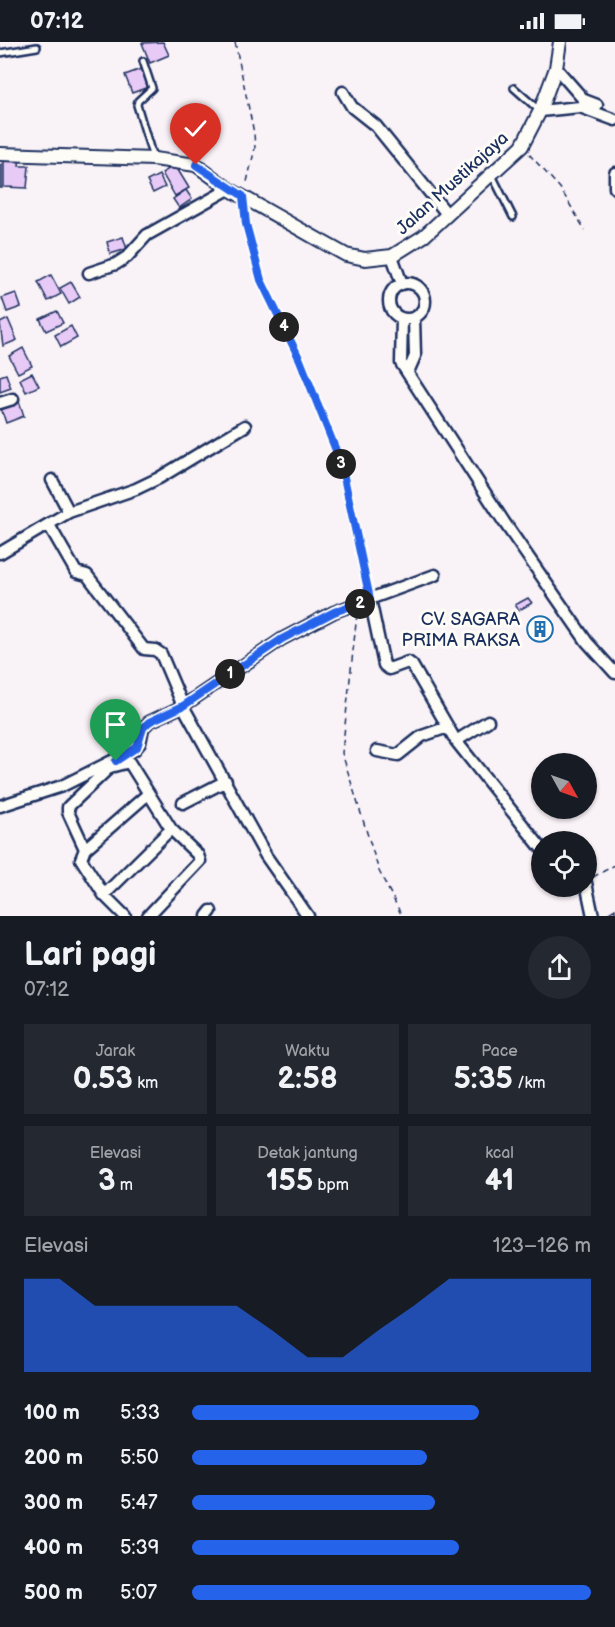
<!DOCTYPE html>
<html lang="id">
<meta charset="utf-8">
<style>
body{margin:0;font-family:"Balsamiq Sans",sans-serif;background:#242831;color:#f1f3f6;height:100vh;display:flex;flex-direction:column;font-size:22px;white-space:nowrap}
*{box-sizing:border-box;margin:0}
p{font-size:20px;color:#9ea1a6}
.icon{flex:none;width:33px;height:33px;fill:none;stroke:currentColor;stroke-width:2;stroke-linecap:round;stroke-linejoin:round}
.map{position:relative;height:874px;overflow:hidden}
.sheet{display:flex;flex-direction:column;background:#171b24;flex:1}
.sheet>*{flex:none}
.needle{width:39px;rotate:130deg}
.controls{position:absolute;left:531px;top:711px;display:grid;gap:12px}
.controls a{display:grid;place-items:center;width:66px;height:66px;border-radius:50%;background:#171b24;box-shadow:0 2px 4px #0004;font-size:30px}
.pin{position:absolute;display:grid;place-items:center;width:51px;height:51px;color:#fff;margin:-62px -26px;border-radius:50% 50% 50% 0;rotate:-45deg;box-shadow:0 0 6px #0007}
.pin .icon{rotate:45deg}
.km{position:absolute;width:30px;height:30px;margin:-15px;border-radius:50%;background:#222;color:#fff;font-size:16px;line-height:30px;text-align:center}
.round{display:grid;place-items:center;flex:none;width:63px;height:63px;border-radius:32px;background:#242831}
.head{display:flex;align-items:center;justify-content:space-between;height:102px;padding:0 24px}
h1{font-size:33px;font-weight:700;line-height:45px}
.stats{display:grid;grid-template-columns:repeat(3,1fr);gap:9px;height:102px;padding:6px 24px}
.stats div{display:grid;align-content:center;border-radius:0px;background:#242831;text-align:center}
.stats b{font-size:30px;font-weight:700}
.stats small{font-size:16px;font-weight:400}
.stats p{font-size:16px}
.chart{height:168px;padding:12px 24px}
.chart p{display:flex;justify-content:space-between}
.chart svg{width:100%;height:108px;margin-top:6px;fill:#2563eb;opacity:.7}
ul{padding:0 24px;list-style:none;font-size:20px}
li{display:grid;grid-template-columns:96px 72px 1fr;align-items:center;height:45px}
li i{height:15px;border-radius:8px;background:#2563eb}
.status{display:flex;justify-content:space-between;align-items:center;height:42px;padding:0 30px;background:#171b24;direction:ltr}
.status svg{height:16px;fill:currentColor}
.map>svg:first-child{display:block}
.building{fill:#e8caf7;stroke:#1b2f5e;stroke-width:1.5}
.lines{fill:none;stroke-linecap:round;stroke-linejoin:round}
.service-casing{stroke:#1b2f5e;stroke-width:10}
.minor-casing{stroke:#1b2f5e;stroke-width:15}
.tertiary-casing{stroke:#1b2f5e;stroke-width:16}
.path{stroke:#1b2f5e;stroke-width:1.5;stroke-dasharray:6 4.5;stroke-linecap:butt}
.service{stroke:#fdfcf7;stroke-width:5}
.minor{stroke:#fdfcf7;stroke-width:10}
.tertiary{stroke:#fdfcf7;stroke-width:12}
.route-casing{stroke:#fff;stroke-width:12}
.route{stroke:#2563eb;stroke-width:8}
.labels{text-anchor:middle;stroke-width:6;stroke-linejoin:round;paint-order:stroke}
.street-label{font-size:18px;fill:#1b2f5e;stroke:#fdfcf7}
.poi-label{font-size:18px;fill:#1b2f5e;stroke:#fdfcf7;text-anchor:end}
</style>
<div class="status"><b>07:12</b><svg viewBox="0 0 49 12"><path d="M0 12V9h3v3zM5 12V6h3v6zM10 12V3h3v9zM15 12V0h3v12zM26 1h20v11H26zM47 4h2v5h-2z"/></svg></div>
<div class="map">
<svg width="615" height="874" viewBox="0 0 615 874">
<rect width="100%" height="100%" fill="#f9f2f7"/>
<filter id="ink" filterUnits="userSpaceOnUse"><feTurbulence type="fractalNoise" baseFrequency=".0167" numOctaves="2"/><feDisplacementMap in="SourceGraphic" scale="12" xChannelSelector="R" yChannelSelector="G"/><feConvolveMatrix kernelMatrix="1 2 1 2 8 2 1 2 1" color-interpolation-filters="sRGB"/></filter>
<g filter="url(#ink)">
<!-- building -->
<path class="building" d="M 163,0 L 169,13 L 150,21 L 142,1 Z
M 144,26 L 151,44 L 132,51 L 125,33 Z
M 4,115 L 20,116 L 19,124 L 29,124 L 27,146 L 4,145 Z
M 2,122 L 2,146 L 0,146 L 0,123 Z
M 175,123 L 189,146 L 175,154 L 162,131 Z
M 159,133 L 165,145 L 153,151 L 147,139 Z
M 186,148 L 192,157 L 179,166 L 173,157 Z
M 123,195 L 127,207 L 110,212 L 107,200 Z
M 51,233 L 61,252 L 48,259 L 38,240 Z
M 71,240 L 80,255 L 69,262 L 60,246 Z
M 16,251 L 21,265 L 7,270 L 2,256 Z
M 57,269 L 63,281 L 46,289 L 40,277 Z
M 8,277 L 17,298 L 3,304 L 0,281 Z
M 71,284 L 77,296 L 61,305 L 55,293 Z
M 23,306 L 32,324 L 18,331 L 9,314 Z
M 32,331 L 39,344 L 26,350 L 20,337 Z
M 6,332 L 11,346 L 0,350 L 0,334 Z
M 19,359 L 24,374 L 6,381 L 1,366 Z
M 528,556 L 532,561 L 519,568 L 515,563 Z
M 542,578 L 551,588 L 538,597 L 530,586 Z
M 615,867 L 615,874 L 604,874 Z"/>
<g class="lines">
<!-- service casing -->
<g class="service-casing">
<path id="service" d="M 0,11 L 37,5
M 143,19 L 152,46 L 138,59 L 137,63 L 153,116
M 514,46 L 540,69
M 492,133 L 513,175"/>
</g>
<!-- minor casing -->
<g class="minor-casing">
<path id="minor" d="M 556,26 L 584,58 L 597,63
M 343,50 L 352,65 L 376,84 L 447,172
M 540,69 L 580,65 L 615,78
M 615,131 L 615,146
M 392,214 L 402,242
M 89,231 L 116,222 L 127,215 L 147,193 L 229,147
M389 259a18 18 0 1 1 36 0a18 18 0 1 1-36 0Z
M 402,277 L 401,321 L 504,480 L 587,600 L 615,631
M 408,330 L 415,314 L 414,276
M 0,361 L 13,357
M 52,438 L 69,470
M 49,483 L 76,530 L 87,533 L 144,607 L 155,608 L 161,612 L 183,664 L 266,814 L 308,874
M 0,511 L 69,470 L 136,447 L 159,436 L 245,384
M 370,557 L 384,623 L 389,627 L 408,620 L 412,623 L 456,699 L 542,807
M 456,699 L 488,679
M 377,709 L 398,713 L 422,694 L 448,685
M 183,761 L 226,739
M 0,764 L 62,744 L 134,708 L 140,701 L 143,686 L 149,680 L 183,664 L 282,597 L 334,570 L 435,533
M 85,807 L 68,770 L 68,765 L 110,725 L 129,720 L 171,787 L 198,813 L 200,819 L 148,874
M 586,841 L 593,874
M 104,853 L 171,787
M 125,874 L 104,853 L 81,817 L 85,807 L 148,752
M 207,874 L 211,869"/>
</g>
<!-- tertiary casing -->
<g class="tertiary-casing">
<path id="tertiary" d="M 0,112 L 154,117 L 196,123 L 229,147 L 319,198 L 346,213 L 365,217 L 392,214 L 424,194 L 522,104 L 540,69 L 556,26 L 560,0"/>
</g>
<!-- path -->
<path class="path" d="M 235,0 L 254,91 L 255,106 L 246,144
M 529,112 L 560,146 L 585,188
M 245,169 C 251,242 297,307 324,374 C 346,430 355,489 368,548
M 357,572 L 342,711 L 379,829 L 402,874
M 593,835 L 615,823"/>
<!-- service -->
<use href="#service" class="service"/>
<!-- minor -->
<use href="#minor" class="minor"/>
<!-- tertiary -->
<use href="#tertiary" class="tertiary"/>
</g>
</g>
<g class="lines" filter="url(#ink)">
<!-- route casing -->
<g class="route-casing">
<path id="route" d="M 116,719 L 137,705 L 143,686 L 149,680 L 183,664 L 282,597 L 334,570 L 370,557 L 341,421 L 300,318 L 261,238 L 246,182 L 243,154 L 196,123"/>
</g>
<!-- route -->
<use href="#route" class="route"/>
</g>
<!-- icons -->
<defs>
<g id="building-ring" transform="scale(1.35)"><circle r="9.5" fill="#fdfcf7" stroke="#1f6fb2" stroke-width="1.5"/><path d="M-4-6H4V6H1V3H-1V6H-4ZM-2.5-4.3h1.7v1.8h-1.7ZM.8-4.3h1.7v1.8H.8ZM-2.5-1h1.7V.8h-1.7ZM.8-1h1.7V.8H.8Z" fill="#1f6fb2"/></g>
</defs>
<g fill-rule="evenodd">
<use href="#building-ring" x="540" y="587"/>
</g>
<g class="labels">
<!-- street labels -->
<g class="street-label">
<text transform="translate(452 141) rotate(-42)" y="6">Jalan Mustikajaya</text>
</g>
<!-- poi labels -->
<g class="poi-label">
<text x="520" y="583">CV. SAGARA<tspan x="520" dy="21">PRIMA RAKSA</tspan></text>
</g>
</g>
</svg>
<div class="controls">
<a><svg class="needle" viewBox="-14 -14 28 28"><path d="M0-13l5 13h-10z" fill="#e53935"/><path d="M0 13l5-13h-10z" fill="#9ea1a6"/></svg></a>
<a><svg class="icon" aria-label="locate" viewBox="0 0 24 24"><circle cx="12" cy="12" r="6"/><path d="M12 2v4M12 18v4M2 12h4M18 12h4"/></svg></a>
</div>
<div class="pin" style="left:116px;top:719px;background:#1e9e55"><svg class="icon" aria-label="arrive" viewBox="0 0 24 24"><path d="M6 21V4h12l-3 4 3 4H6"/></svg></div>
<div class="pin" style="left:196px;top:123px;background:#d93025"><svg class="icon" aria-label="check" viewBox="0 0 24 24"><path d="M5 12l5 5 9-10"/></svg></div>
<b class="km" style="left:230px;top:632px">1</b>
<b class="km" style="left:360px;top:562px">2</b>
<b class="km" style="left:341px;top:422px">3</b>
<b class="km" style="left:284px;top:285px">4</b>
</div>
<section class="sheet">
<div class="head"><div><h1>Lari pagi</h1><p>07:12</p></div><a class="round"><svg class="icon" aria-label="share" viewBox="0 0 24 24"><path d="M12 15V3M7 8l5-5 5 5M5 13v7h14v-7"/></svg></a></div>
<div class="stats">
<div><p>Jarak</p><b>0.53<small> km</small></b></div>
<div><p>Waktu</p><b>2:58</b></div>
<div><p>Pace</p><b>5:35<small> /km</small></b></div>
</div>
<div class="stats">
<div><p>Elevasi</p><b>3<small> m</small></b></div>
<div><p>Detak jantung</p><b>155<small> bpm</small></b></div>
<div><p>kcal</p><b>41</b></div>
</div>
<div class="chart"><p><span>Elevasi</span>123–126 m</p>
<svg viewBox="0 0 160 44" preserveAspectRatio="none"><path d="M0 44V6L10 6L20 17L30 17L40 17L50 17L60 17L70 27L80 38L90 38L100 27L110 17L120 6L130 6L140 6L150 6L160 6V44z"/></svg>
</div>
<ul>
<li><b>100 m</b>5:33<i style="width:72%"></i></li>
<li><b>200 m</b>5:50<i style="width:59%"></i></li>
<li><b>300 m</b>5:47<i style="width:61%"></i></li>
<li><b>400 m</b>5:39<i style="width:67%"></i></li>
<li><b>500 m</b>5:07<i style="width:100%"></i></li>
</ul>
</section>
